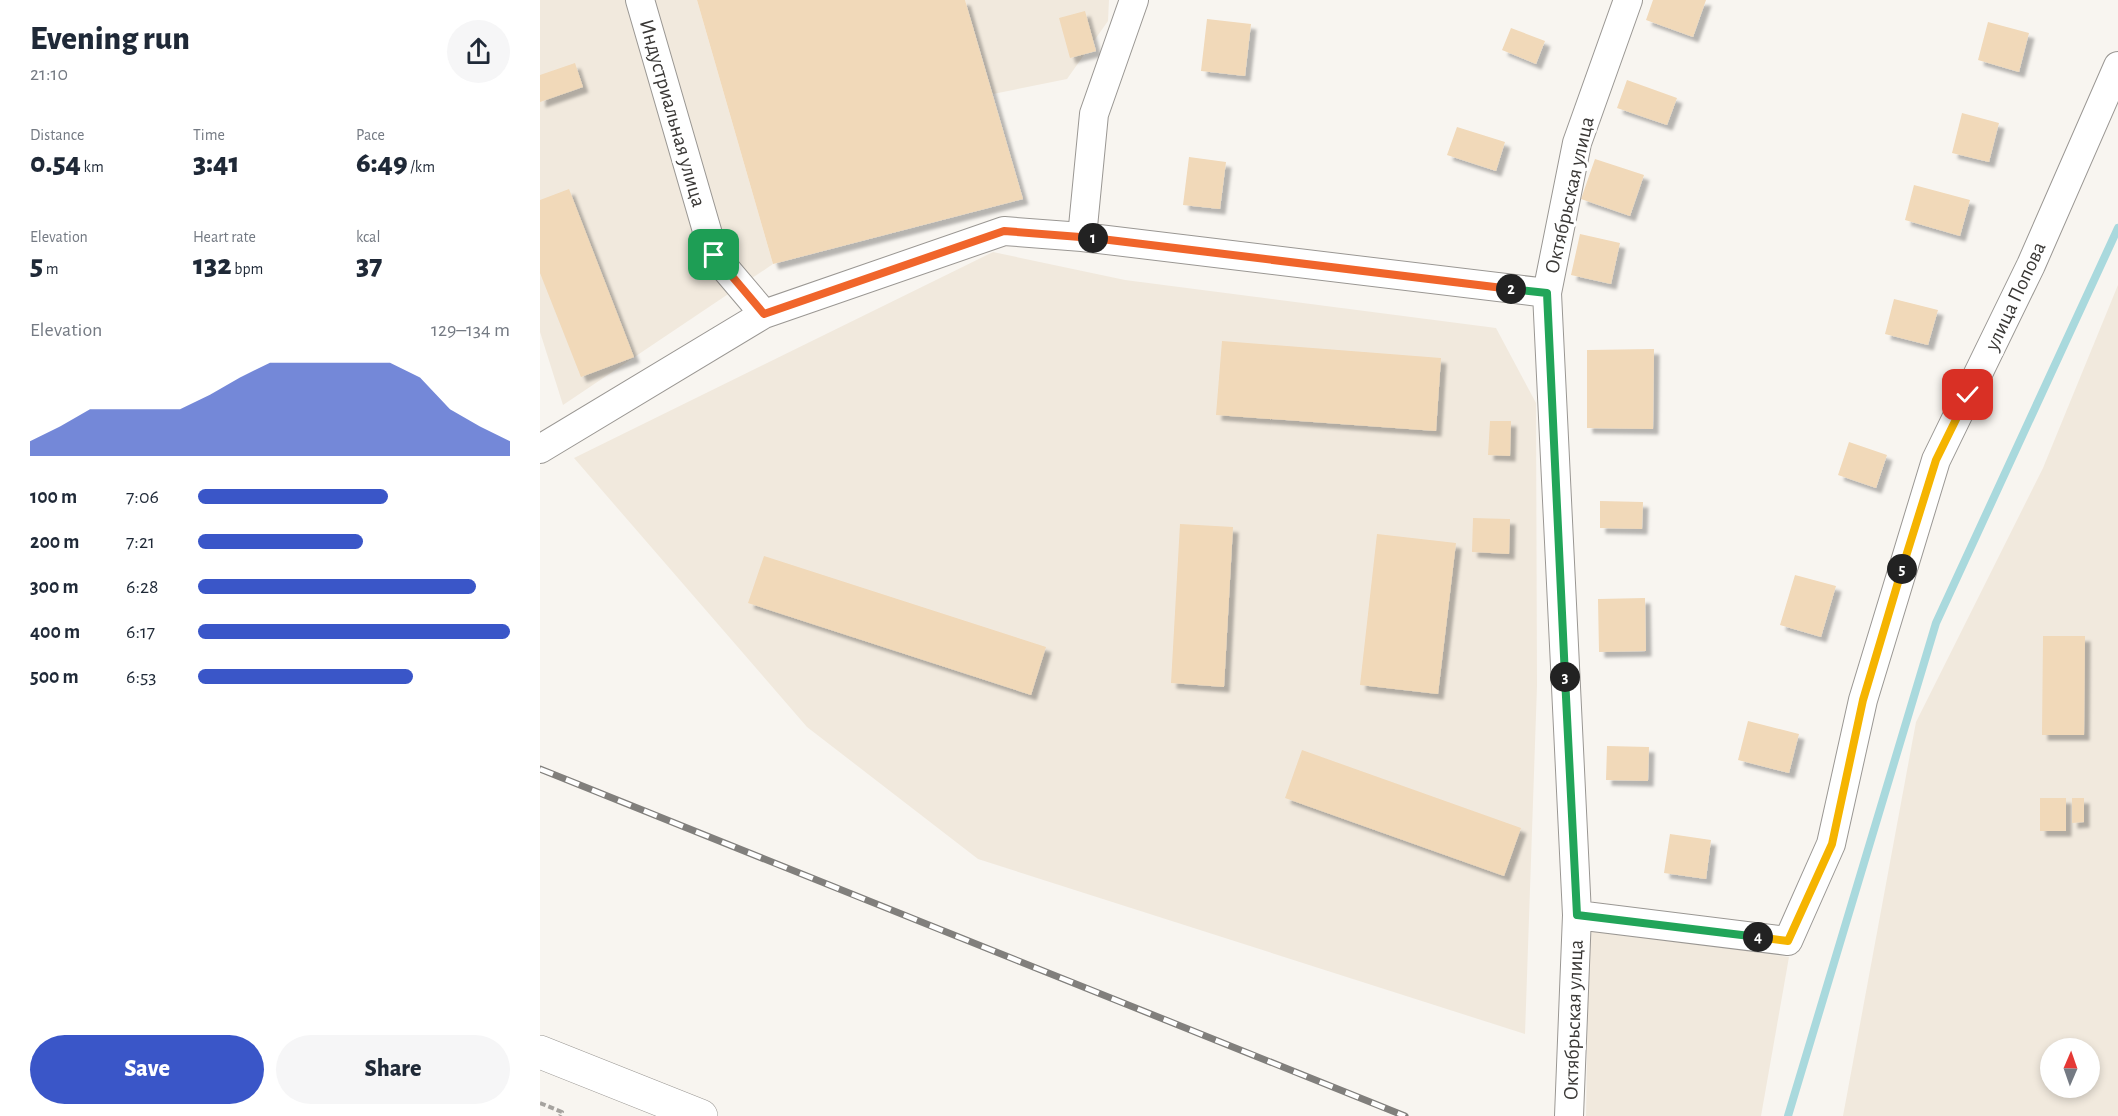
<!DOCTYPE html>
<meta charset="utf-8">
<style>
body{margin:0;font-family:"Alegreya Sans",sans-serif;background:#f6f6f7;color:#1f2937;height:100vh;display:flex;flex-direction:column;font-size:22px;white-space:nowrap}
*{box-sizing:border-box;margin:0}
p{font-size:20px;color:#747a83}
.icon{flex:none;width:33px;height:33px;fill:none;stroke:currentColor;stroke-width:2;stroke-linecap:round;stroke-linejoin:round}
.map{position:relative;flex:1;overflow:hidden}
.drawer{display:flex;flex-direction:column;background:#fff;width:540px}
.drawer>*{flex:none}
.needle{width:39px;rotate:2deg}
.fabs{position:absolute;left:1500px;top:1038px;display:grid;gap:12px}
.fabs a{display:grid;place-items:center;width:60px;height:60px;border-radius:50%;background:#fff;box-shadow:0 3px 9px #0003;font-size:30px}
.pin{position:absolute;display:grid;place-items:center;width:51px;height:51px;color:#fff;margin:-26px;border-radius:12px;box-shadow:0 3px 9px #0006}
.km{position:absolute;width:30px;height:30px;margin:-15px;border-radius:50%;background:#222;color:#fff;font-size:16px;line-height:30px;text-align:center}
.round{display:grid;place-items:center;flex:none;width:63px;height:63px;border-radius:32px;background:#f6f6f7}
.headline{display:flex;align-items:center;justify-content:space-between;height:102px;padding:0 30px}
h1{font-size:33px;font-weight:800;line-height:45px}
.figures{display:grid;grid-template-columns:repeat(3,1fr);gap:9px;height:102px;padding:6px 30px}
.figures div{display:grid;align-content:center}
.figures b{font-size:30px;font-weight:800}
.figures small{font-size:16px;font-weight:400}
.figures p{font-size:16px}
.chart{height:168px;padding:12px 30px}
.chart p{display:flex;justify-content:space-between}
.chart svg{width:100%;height:108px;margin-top:6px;fill:#3a56c8;opacity:.7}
.action{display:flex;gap:12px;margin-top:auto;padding:12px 30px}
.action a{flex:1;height:69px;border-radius:36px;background:#3a56c8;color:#fff;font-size:24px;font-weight:800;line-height:69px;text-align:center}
.action a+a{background:#f6f6f7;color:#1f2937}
ul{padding:0 30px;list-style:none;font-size:20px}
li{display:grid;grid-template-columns:96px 72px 1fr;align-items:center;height:45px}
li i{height:15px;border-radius:8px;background:#3a56c8}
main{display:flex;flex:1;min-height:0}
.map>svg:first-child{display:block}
.built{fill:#f1e9dd;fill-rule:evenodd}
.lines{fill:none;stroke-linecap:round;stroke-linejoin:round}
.stream{stroke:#a9d9dd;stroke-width:8}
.building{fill:#f1d9b9;filter:url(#shadow)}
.minor-casing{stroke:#9a9793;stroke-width:30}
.major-casing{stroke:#9a9793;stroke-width:34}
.path{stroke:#a6a39f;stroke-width:4;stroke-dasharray:6 3;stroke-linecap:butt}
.minor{stroke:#fff;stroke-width:28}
.major{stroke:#fff;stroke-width:33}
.rail-casing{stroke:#817f7c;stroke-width:7}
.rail{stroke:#fff;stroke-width:4.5;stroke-dasharray:14;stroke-linecap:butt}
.split-1-casing{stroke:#fff;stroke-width:12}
.split-2-casing{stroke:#fff;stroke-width:12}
.split-3-casing{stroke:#fff;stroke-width:12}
.split-4-casing{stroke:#fff;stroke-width:12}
.split-5-casing{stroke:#fff;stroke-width:12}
.split-6-casing{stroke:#fff;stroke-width:12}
.split-1{stroke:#f0652b;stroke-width:8}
.split-2{stroke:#f0652b;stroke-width:8}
.split-3{stroke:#22a559;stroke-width:8}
.split-4{stroke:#22a559;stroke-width:8}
.split-5{stroke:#f5b400;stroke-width:8}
.split-6{stroke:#f5b400;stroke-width:8}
.labels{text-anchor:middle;stroke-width:6;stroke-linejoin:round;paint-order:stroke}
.street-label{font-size:21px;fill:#3a3836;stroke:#fff}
</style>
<main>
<section class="drawer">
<div class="headline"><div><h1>Evening run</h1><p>21:10</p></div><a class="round"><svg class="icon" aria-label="share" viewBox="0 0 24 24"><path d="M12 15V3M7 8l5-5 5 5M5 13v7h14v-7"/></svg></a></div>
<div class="figures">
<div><p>Distance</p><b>0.54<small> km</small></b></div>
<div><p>Time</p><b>3:41</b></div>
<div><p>Pace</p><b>6:49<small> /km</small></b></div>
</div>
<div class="figures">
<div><p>Elevation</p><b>5<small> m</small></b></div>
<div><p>Heart rate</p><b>132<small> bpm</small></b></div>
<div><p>kcal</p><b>37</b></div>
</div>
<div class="chart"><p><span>Elevation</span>129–134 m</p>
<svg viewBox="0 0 160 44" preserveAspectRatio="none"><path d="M0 44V38L10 32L20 25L30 25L40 25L50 25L60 19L70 12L80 6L90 6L100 6L110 6L120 6L130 12L140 25L150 32L160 38V44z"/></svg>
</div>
<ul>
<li><b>100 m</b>7:06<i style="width:61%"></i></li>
<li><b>200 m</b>7:21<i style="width:53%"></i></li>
<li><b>300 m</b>6:28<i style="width:89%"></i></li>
<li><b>400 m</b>6:17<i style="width:100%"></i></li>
<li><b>500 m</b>6:53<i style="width:69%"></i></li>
</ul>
<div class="action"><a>Save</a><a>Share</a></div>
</section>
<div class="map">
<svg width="1578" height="1116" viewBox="0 0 1578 1116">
<defs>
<filter id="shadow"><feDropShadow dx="5.5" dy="5.5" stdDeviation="1.5" flood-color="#0004"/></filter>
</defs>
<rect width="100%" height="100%" fill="#f8f5f0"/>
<!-- built -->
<path class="built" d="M 0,0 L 157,0 L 233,264 L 23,405 L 0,332 Z
M 425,0 L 569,0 L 568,21 L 527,79 L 453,94 Z
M 453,252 L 585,280 L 956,328 L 996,403 L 997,686 L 985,1034 L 438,859 L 267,727 L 34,458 Z
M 1578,285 L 1578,1116 L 1303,1116 L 1376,722 L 1503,468 ZM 1510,1048 L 1550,1048 L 1550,1088 L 1510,1088 Z
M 1049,928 L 1249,957 L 1221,1116 L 1046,1116 Z"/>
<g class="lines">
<!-- stream -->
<path class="stream" d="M 1248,1116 L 1396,623 L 1578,228"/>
</g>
<!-- building -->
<path class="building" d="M 157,0 L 425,0 L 483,199 L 233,264 Z
M 1113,0 L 1166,0 L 1153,37 L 1106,20 Z
M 545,11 L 556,51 L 530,58 L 519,18 Z
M 667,19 L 711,24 L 705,76 L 661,71 Z
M 1448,22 L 1489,33 L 1479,72 L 1438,60 Z
M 971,28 L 1005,41 L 996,64 L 962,50 Z
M 35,63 L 43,87 L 0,102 L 0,75 Z
M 1087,80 L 1137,98 L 1127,125 L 1077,108 Z
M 1422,113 L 1459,123 L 1449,162 L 1412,153 Z
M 917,127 L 965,142 L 956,171 L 907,155 Z
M 649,157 L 686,162 L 680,209 L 643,205 Z
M 1055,159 L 1104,175 L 1090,216 L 1041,199 Z
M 1374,185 L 1430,200 L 1420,236 L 1365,220 Z
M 29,189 L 94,357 L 41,377 L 0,273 L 0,200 Z
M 1040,234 L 1080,243 L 1071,284 L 1031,275 Z
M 1354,299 L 1398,310 L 1388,345 L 1345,334 Z
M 682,341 L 901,358 L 896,431 L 676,415 Z
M 1114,349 L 1113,429 L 1047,428 L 1047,350 Z
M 950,421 L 971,421 L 970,456 L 948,455 Z
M 1309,442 L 1347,455 L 1336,488 L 1298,475 Z
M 1060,501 L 1103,502 L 1102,529 L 1060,528 Z
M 933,518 L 970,519 L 969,554 L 932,552 Z
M 640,524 L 693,527 L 684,687 L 631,683 Z
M 837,534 L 916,543 L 898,694 L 820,685 Z
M 224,556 L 506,647 L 491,695 L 208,603 Z
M 1255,575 L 1296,586 L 1281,637 L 1240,625 Z
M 1105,598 L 1106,651 L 1059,652 L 1058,599 Z
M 1503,636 L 1545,636 L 1544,735 L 1502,735 Z
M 1208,721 L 1259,734 L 1249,773 L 1198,760 Z
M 1067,746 L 1109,747 L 1108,781 L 1066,780 Z
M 762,750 L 981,828 L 964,876 L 745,798 Z
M 1500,798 L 1526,798 L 1526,831 L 1500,831 Z
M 1532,798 L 1544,798 L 1544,822 L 1532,823 Z
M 1130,834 L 1171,840 L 1166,879 L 1124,873 Z"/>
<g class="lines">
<!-- minor casing -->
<g class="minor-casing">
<path id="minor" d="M 100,0 L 174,255 L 224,314
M 542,237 L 554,114 L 594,0
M 0,449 L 224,314 L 464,231 L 542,237 L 1007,293
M 1037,915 L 1248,941 L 1291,844 L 1323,700 L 1396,460 L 1491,265 L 1578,66
M 1029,1116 L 1037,915 L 1007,293 L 1037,143 L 1088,0"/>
</g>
<!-- major casing -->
<g class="major-casing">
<path id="major" d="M 0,1052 L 161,1116"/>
</g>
<!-- path -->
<path class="path" d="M 0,1103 L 22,1112 L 20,1116"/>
<!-- minor -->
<use href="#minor" class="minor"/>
<!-- major -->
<use href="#major" class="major"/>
<!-- rail casing -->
<g class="rail-casing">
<path id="rail" d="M 0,769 L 865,1116"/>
</g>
<!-- rail -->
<use href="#rail" class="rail"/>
</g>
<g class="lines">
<!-- split-1 casing -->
<g class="split-1-casing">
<path id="split-1" d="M 174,255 L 224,314 L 464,231 L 553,238"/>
</g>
<!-- split-2 casing -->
<g class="split-2-casing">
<path id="split-2" d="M 553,238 L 971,289"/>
</g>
<!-- split-3 casing -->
<g class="split-3-casing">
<path id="split-3" d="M 971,289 L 1007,293 L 1025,677"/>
</g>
<!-- split-4 casing -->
<g class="split-4-casing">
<path id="split-4" d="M 1025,677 L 1037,915 L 1218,937"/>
</g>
<!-- split-5 casing -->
<g class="split-5-casing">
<path id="split-5" d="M 1218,937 L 1248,941 L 1292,844 L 1323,700 L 1362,569"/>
</g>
<!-- split-6 casing -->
<g class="split-6-casing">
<path id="split-6" d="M 1362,569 L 1396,460 L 1428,395"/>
</g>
<!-- split-1 -->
<use href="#split-1" class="split-1"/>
<!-- split-2 -->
<use href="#split-2" class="split-2"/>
<!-- split-3 -->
<use href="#split-3" class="split-3"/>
<!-- split-4 -->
<use href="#split-4" class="split-4"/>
<!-- split-5 -->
<use href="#split-5" class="split-5"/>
<!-- split-6 -->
<use href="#split-6" class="split-6"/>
</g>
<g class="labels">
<!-- street labels -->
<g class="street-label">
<text transform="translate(133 113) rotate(74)" y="7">Индустриальная улица</text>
<text transform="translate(1029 195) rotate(-77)" y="7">Октябрьская улица</text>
<text transform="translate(1475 296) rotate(-65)" y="7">улица Попова</text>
<text transform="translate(1033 1020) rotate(-88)" y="7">Октябрьская улица</text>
</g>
</g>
</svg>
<div class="fabs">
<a><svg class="needle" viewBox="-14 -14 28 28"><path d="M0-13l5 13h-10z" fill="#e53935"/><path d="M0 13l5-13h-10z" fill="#747a83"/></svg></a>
</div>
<div class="pin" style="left:174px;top:255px;background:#1e9e55"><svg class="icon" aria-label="arrive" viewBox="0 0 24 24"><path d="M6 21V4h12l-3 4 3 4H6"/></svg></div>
<div class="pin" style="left:1428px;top:395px;background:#d93025"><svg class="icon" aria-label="check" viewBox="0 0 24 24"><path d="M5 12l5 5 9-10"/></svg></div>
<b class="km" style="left:553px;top:238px">1</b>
<b class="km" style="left:971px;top:289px">2</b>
<b class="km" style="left:1025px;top:677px">3</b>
<b class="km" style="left:1218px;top:937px">4</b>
<b class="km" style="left:1362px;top:569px">5</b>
</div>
</main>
